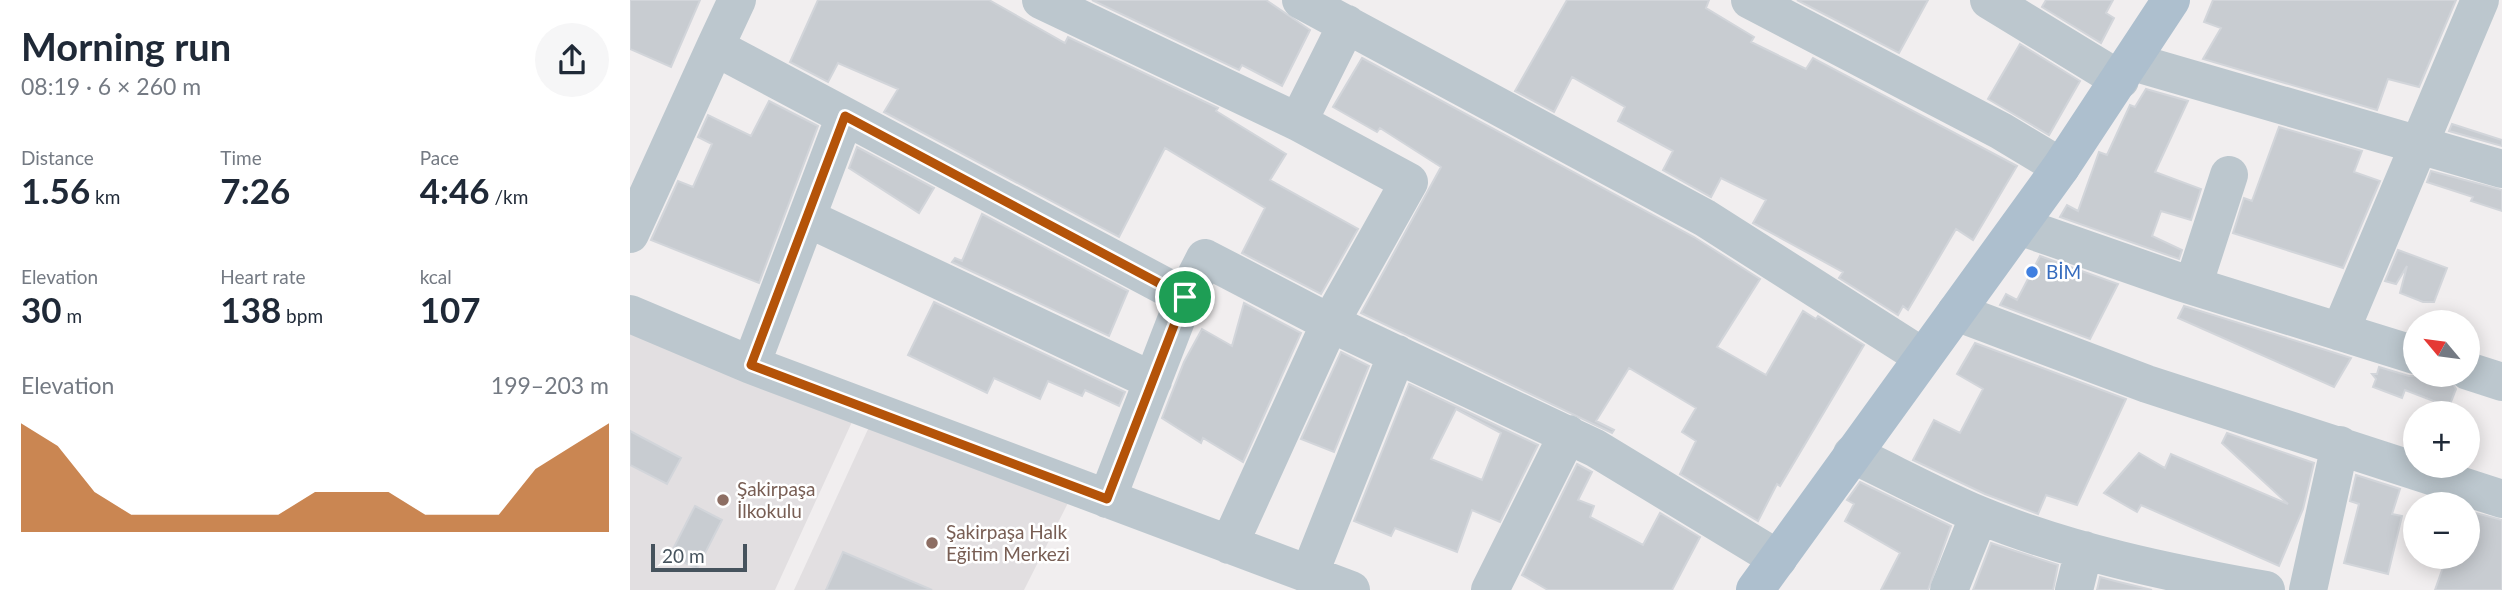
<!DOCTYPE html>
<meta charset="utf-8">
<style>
body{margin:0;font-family:Lato,sans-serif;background:#f6f6f7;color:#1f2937;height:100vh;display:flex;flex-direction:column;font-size:26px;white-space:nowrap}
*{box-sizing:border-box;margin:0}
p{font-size:23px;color:#747a83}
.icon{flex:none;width:38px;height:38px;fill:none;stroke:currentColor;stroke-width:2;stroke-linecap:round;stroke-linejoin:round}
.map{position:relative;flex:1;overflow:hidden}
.panel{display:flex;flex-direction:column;background:#fff;width:630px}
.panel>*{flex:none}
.needle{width:46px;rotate:299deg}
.tools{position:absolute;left:1773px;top:310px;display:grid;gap:14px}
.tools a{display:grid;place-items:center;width:77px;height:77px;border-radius:50%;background:#fff;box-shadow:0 4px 18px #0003;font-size:35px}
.scale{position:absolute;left:21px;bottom:18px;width:96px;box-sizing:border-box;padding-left:7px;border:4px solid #46535d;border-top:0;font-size:19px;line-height:24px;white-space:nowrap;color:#46535d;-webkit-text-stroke:5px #fff;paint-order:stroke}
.pin{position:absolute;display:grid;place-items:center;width:60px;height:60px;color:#fff;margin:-30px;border:4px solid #fff;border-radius:50%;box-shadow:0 2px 7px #0007}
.round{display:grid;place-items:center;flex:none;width:74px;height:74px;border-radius:37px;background:#f6f6f7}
.head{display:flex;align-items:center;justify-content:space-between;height:119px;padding:0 21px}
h1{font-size:38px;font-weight:700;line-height:52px}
.metrics{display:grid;grid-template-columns:repeat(3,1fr);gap:10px;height:119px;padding:7px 21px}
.metrics div{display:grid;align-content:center}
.metrics b{font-size:35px;font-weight:700}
.metrics small{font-size:19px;font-weight:400}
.metrics p{font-size:19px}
.chart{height:196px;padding:14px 21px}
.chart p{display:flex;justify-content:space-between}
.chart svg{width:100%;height:126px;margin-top:7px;fill:#b45309;opacity:.7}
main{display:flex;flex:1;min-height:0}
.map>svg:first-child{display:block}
.education{fill:#e2dfe1}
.building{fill:#c8ccd1;stroke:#d2d5da;stroke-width:2;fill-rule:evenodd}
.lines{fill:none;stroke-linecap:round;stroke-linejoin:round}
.minor{stroke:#bcc7ce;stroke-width:38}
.major{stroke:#adbfce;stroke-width:38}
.route-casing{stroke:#fff;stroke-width:14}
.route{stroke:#b45309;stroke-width:9}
.shop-dot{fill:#3f7fe0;stroke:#fff;stroke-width:2.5}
.education-dot{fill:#8d6e63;stroke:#fff;stroke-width:2.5}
.labels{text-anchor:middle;stroke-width:5;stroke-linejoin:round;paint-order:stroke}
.shop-label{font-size:19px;fill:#366cbe;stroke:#fff;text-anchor:start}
.education-label{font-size:19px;fill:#785e54;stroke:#fff;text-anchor:start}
</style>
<main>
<section class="panel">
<div class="head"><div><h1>Morning run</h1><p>08:19 · 6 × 260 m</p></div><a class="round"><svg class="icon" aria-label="share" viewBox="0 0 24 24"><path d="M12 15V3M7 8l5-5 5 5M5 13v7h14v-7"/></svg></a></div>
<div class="metrics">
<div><p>Distance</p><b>1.56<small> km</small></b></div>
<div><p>Time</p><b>7:26</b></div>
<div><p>Pace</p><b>4:46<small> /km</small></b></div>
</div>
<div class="metrics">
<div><p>Elevation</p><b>30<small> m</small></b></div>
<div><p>Heart rate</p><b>138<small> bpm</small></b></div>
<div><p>kcal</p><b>107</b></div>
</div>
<div class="chart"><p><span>Elevation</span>199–203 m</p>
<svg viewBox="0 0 160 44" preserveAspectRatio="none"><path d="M0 44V6L10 14L20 30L30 38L40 38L50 38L60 38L70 38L80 30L90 30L100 30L110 38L120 38L130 38L140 22L150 14L160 6V44z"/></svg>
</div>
</section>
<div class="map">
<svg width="1872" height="590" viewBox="0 0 1872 590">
<rect width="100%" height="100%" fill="#f1eeef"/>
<!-- education -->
<path class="education" d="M 0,332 L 227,411 L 145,590 L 0,590 Z
M 245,414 L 442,495 L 394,590 L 164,590 Z"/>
<!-- building -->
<path class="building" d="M 0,0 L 70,0 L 41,67 L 0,49 Z
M 188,0 L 359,0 L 435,43 L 438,37 L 588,108 L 586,111 L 656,154 L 640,180 L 728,229 L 691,294 L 612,253 L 635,208 L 535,148 L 489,237 L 254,112 L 268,89 L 208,63 L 198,82 L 160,62 Z
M 462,0 L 636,0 L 680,30 L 652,86 L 612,65 L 609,70 Z
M 937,0 L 1079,0 L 1076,8 L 1124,37 L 1121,42 L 1176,69 L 1183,58 L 1387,166 L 1343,240 L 1326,229 L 1278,310 L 1273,306 L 1268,315 L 1209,278 L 1213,272 L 1123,223 L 1136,200 L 1091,178 L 1081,197 L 1033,170 L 1043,151 L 988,121 L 995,107 L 942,77 L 924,112 L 885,91 Z
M 1167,0 L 1298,0 L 1269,53 Z
M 1416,0 L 1483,0 L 1476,13 L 1484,18 L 1471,43 L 1412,7 Z
M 1583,0 L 1826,0 L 1789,87 L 1758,79 L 1747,110 L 1573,59 L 1591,28 L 1574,22 Z
M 1390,44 L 1450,81 L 1419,135 L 1358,99 Z
M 732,58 L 1064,237 L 1130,279 L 1087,347 L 1136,375 L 1173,311 L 1186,319 L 1188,316 L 1234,345 L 1150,486 L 1147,484 L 1128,521 L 1050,474 L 1066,441 L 1052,432 L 1066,408 L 999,368 L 966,421 L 984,430 L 982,433 L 731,313 L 811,167 L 750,128 L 747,132 L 703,107 Z
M 1516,89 L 1558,101 L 1525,172 L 1571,189 L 1561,220 L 1531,211 L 1522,236 L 1552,250 L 1549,259 L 1430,217 L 1437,205 L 1448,211 L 1469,152 L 1477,155 L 1500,105 L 1505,107 Z
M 139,101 L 188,126 L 129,283 L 21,240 L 48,181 L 63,187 L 82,144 L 68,137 L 78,115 L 121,136 Z
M 1822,124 L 1872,140 L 1872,146 L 1819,131 Z
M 1649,127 L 1732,151 L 1724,172 L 1750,181 L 1713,268 L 1603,233 L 1614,198 L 1622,201 Z
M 227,147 L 304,188 L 289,213 L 219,168 Z
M 1801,171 L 1872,190 L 1872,211 L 1841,201 L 1843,197 L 1797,182 Z
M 352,214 L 498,291 L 479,336 L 322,262 L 325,258 L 332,261 Z
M 1768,250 L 1817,268 L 1804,302 L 1793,302 L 1770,293 L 1777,266 L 1766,284 L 1755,281 Z
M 1410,256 L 1488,284 L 1460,339 L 1370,305 L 1376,294 L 1387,300 Z
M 304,302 L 495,392 L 489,406 L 455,390 L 452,396 L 418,381 L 410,399 L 364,378 L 357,393 L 278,355 Z
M 614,303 L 671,333 L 613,462 L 573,438 L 571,443 L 532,418 L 554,362 L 572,329 L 602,346 Z
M 1554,306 L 1702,352 L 1721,358 L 1704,387 L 1548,318 Z
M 1345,343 L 1496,399 L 1447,505 L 1416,495 L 1408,514 L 1355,494 L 1283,460 L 1304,420 L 1330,433 L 1353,389 L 1327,374 Z
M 711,352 L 739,366 L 704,452 L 671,439 Z
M 1749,367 L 1779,376 L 1817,374 L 1826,389 L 1819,407 L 1775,390 L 1772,398 L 1743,387 L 1746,379 L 1742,374 L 1747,374 Z
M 779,384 L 908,445 L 870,522 L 842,510 L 827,552 L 765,528 L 761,536 L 724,521 ZM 826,409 L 871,433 L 852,480 L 801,459 Z
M 0,431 L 51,458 L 37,484 L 0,465 Z
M 1597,433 L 1684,463 L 1673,509 L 1649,566 L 1511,505 L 1507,512 L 1474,493 L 1509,453 L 1535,468 L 1541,454 L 1658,504 L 1592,443 Z
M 947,464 L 962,472 L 948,500 L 964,506 L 960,517 L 1013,545 L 1030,513 L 1070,537 L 1042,590 L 918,590 L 892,575 Z
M 1726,475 L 1770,489 L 1762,514 L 1772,516 L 1758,574 L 1714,563 L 1729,504 L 1720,501 Z
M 1230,482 L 1321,526 L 1298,590 L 1251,590 L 1270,553 L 1215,521 L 1224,504 L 1217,500 Z
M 65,506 L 92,520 L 67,569 L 40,555 Z
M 1838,511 L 1872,520 L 1872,590 L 1805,590 L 1817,556 L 1838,556 Z
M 1361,543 L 1428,565 L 1423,590 L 1343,590 Z
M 213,552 L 302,590 L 196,590 Z
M 1470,577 L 1485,581 L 1522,590 L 1467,590 Z"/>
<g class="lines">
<!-- minor -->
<path class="minor" d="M 411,0 L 668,122 L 779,182 L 700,323 L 965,448 L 1148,559
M 671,0 L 1075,218 L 1293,357
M 1120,0 L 1371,131 L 1431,167
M 1359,0 L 1490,80
M 85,47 L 107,0
M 1503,62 L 1872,169
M 668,122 L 717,24
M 177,218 L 523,381
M 1389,226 L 1547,281 L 1785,355
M 0,234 L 85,47 L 555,297
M 1563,286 L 1599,175
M 1326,312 L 1517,384 L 1872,499
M 0,314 L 121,365 L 721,590
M 1710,332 L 1850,0
M 121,365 L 215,116
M 1838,371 L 1872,382
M 1222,454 C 1264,474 1305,496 1347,514 C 1438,552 1540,573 1636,590
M 477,499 L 555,297 L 575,258 L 700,323 L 599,545
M 679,575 L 767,354
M 860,590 L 938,434
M 1319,590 L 1349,515
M 1444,590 L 1454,550
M 1678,590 L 1710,445"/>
<!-- major -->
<path class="major" d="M 1125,590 L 1431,167 L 1541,0"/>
</g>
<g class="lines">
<!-- route casing -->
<g class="route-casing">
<path id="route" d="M 215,116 L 555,297 L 477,499 L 121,365 Z"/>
</g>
<!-- route -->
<use href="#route" class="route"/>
</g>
<!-- markers -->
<circle class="shop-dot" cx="1402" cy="272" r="7"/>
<g class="education-dot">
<circle cx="93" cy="500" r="7"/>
<circle cx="302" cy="543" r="7"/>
</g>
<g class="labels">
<!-- shop labels -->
<g class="shop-label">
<text x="1416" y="279">BİM</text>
</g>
<!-- education labels -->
<g class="education-label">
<text x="107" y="496">Şakirpaşa<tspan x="107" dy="22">İlkokulu</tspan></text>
<text x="316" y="539">Şakirpaşa Halk<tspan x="316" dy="22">Eğitim Merkezi</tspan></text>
</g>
</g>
</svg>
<div class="tools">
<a><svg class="needle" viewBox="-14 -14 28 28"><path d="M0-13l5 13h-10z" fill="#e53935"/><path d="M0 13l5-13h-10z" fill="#747a83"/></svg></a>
<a>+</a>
<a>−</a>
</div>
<div class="scale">20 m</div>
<div class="pin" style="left:555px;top:297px;background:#1e9e55"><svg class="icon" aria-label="arrive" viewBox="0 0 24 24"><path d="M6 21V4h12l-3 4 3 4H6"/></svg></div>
</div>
</main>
